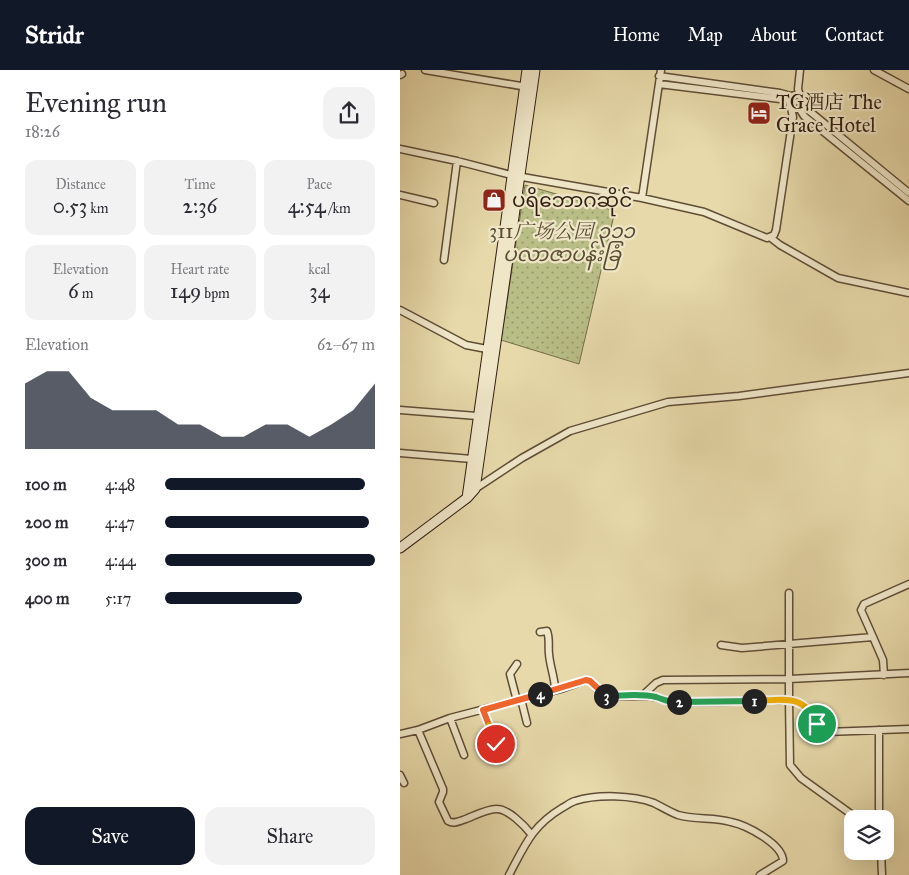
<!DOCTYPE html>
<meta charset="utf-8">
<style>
body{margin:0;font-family:"IM FELL Great Primer","Noto Serif SC","Noto Sans Myanmar",serif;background:#f2f2f3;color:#2b2b33;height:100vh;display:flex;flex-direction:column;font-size:19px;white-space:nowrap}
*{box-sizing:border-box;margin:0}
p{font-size:16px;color:#7c7c81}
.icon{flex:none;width:28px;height:28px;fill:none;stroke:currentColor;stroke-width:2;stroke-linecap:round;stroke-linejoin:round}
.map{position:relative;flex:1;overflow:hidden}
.side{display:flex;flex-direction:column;background:#fff;width:400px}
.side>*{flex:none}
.fabs{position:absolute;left:444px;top:740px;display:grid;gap:10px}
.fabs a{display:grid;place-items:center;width:50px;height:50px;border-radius:10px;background:#fff;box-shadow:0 5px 20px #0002;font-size:25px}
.pin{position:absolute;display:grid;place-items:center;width:42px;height:42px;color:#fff;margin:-21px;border:2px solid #fff;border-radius:50%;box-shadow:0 1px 5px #0007}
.km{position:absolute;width:25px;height:25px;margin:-12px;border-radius:50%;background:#222;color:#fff;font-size:14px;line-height:25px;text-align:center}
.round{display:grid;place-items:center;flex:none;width:52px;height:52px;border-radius:15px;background:#f2f2f3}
.headline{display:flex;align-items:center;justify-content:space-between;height:85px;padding:0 25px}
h1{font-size:28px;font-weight:600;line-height:38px}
.metrics{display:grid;grid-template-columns:repeat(3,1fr);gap:8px;height:85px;padding:5px 25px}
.metrics div{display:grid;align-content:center;border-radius:12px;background:#f2f2f3;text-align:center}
.metrics b{font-size:21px;font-weight:600}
.metrics small{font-size:14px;font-weight:400}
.metrics p{font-size:14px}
.chart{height:140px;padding:10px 25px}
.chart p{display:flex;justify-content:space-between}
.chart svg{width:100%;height:90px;margin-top:5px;fill:#111827;opacity:.7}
.action{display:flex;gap:10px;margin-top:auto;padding:10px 25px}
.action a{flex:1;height:58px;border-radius:15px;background:#111827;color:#fff;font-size:20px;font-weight:600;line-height:58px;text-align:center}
.action a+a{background:#f2f2f3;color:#2b2b33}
ul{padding:0 25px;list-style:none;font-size:16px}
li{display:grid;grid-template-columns:80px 60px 1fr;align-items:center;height:38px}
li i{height:12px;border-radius:6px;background:#111827}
header{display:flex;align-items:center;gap:30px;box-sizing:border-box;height:70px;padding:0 25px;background:#111827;color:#fff}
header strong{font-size:24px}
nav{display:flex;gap:28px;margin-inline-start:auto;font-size:18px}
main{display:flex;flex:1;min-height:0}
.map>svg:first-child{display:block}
.grass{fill:url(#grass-dots);stroke:#766e4b}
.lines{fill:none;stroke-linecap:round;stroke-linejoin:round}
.street-casing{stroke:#5f4d36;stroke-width:9}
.secondary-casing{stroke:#321e10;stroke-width:11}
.street{stroke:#efe6c8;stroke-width:6}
.secondary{stroke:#efe6c8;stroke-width:9}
.split-1-casing{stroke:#fff;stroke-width:10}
.split-2-casing{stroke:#fff;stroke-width:10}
.split-3-casing{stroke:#fff;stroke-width:10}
.split-4-casing{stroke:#fff;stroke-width:10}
.split-5-casing{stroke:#fff;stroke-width:10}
.split-6-casing{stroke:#fff;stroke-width:10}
.split-1{stroke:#f5b400;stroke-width:6}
.split-2{stroke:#22a559;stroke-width:6}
.split-3{stroke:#22a559;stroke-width:6}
.split-4{stroke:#f0652b;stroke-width:6}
.split-5{stroke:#f0652b;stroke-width:6}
.split-6{stroke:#f5b400;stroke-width:6}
.labels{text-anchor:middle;stroke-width:4.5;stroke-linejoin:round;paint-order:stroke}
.poi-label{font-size:20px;fill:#321e10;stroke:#efe6c8;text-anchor:start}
.park-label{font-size:20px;font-style:italic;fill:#5a4e33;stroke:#efe6c8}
</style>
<header>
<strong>Stridr</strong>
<nav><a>Home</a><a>Map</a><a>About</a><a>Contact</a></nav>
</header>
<main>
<section class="side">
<div class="headline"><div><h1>Evening run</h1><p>18:26</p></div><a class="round"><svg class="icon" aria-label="share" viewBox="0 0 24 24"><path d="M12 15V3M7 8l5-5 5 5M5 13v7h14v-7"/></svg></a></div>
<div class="metrics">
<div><p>Distance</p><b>0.53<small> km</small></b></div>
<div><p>Time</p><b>2:36</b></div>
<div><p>Pace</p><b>4:54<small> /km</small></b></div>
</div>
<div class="metrics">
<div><p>Elevation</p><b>6<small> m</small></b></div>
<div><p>Heart rate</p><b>149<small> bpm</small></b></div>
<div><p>kcal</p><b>34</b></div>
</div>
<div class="chart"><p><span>Elevation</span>62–67 m</p>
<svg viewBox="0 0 160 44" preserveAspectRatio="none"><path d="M0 44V12L10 6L20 6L30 19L40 25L50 25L60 25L70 32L80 32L90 38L100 38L110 32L120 32L130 38L140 32L150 25L160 12V44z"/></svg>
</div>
<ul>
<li><b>100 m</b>4:48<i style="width:95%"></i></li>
<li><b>200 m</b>4:47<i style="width:97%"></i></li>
<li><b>300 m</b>4:44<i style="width:100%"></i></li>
<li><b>400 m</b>5:17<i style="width:65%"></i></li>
</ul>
<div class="action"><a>Save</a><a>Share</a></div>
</section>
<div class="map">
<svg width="509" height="805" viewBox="0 0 509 805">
<defs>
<pattern id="grass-dots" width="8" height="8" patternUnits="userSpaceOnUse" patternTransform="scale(1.25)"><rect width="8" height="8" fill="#b9be86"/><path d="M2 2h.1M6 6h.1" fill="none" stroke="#979a6c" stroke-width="1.8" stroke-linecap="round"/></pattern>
</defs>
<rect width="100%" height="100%" fill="#e7d9aa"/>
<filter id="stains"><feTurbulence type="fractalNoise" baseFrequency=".004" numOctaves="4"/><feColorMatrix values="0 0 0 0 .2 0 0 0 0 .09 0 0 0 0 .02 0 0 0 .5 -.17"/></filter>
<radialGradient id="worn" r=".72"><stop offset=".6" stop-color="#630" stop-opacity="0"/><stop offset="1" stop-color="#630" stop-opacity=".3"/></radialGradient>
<!-- grass -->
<path class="grass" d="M 125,115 L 215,141 L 179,294 L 101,270 Z"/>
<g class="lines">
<!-- street casing -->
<g class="street-casing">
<path id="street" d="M 25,0 L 127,17
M 400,0 L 398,19 L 400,26
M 474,0 L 509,19
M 0,5 L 2,4
M 259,6 L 380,23 L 391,26
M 259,14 L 388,30
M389 32a7 7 0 1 1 14 0a7 7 0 1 1-14 0Z
M 402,35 L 509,123
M 399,38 L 404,46 L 509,131
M 0,79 L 57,91 L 111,105 L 242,128 L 304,142 L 367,168 L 374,165 L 376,160 L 393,47 L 391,38
M 0,125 L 34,133
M 242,128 L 261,0
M 371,168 L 380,175 L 438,208 L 509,223
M 44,190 L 57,91
M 0,240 L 66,275 L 92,280
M 0,340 L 77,346
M 0,383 L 72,389
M 75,419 L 122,388 L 170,361 L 268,332 L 339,326 L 509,303
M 140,562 L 147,561 C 150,569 148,576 149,584 C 150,597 155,608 155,620
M 473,567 L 461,540 L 464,534 L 509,514
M 321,575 L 342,578 L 473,567 L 483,590 L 484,605
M 242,626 L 256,613 L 263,610 L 389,609 L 389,523
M 121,629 L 127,653
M 117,631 L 110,604 L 117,594
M 83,640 L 96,674
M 50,648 L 64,685
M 18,660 L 43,719 L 43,722 L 39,732 L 48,751 C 53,754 57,752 63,750 C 72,747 88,738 97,739 C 108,739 124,755 131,764
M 0,664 L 18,660 L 50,648 L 161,619 L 186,610 L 190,611 L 204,626 C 220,628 237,624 254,627 C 260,628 266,631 273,633 L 389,630 L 389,609 L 509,603
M 0,705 L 4,713
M 458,749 L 401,708 L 390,695 L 389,630 C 414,635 410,648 426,662 L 509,659
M 479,749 L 479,660
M 481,781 L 482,805
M 109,805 C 125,775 132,756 162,738 C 166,736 171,732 175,731 C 197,724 233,725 254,733 C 262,737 270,742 278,745 C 295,750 314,747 331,752 C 346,755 383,774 383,791 L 360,805"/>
</g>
<!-- secondary casing -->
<g class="secondary-casing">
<path id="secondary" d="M 67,428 L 127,0
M 0,478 L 67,428 L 75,419 L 135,0"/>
</g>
<!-- street -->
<use href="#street" class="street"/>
<!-- secondary -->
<use href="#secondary" class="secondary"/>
</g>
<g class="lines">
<!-- split-1 casing -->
<g class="split-1-casing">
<path id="split-1" d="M 354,631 C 383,630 404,623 417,654"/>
</g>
<!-- split-2 casing -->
<g class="split-2-casing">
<path id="split-2" d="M 279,632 L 354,631"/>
</g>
<!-- split-3 casing -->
<g class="split-3-casing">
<path id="split-3" d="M 206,626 C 222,626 240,623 256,627 C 265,630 269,633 279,632"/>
</g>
<!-- split-4 casing -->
<g class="split-4-casing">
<path id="split-4" d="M 140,624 L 186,610 L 190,611 L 206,626"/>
</g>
<!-- split-5 casing -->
<g class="split-5-casing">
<path id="split-5" d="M 89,655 L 83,640 L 140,624"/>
</g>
<!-- split-6 casing -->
<g class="split-6-casing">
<path id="split-6" d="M 89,655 L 96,674"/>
</g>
<!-- split-1 -->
<use href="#split-1" class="split-1"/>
<!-- split-2 -->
<use href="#split-2" class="split-2"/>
<!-- split-3 -->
<use href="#split-3" class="split-3"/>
<!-- split-4 -->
<use href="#split-4" class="split-4"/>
<!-- split-5 -->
<use href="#split-5" class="split-5"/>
<!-- split-6 -->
<use href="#split-6" class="split-6"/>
</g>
<!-- icons -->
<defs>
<g id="hotel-square" transform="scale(1.25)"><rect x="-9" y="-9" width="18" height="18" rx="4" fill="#8f2418" stroke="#efe6c8"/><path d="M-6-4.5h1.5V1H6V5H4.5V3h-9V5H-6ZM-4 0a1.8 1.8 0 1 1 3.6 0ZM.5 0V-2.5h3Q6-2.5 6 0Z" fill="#fff"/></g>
<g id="shop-square" transform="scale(1.25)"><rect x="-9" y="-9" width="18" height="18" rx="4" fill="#8f2418" stroke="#efe6c8"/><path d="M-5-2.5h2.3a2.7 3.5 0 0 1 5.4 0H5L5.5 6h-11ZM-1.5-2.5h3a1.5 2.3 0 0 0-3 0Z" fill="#fff"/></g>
</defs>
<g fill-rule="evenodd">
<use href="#hotel-square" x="359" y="43"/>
<use href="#shop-square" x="94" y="130"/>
</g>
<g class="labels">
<!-- poi labels -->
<g class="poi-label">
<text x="376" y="39">TG酒店 The<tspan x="376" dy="23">Grace Hotel</tspan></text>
<text x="112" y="137">ပရိဘောဂဆိုင်</text>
</g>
<!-- park labels -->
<g class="park-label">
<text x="162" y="168">311广场公园 ၃၁၁<tspan x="162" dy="23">ပလာဇာပန်းခြံ</tspan></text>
</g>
</g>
<rect width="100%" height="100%" filter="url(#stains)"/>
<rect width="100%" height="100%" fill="url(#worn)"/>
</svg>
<div class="fabs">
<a><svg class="icon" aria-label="layers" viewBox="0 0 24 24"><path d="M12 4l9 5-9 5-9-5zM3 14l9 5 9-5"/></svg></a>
</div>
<div class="pin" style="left:417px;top:654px;background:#1e9e55"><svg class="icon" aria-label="arrive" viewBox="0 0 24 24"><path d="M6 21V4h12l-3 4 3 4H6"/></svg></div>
<div class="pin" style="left:96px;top:674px;background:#d93025"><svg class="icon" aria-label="check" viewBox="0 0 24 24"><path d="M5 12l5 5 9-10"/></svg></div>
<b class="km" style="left:354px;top:631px">1</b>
<b class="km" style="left:279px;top:632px">2</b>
<b class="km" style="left:206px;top:626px">3</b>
<b class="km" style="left:140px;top:624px">4</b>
</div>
</main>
